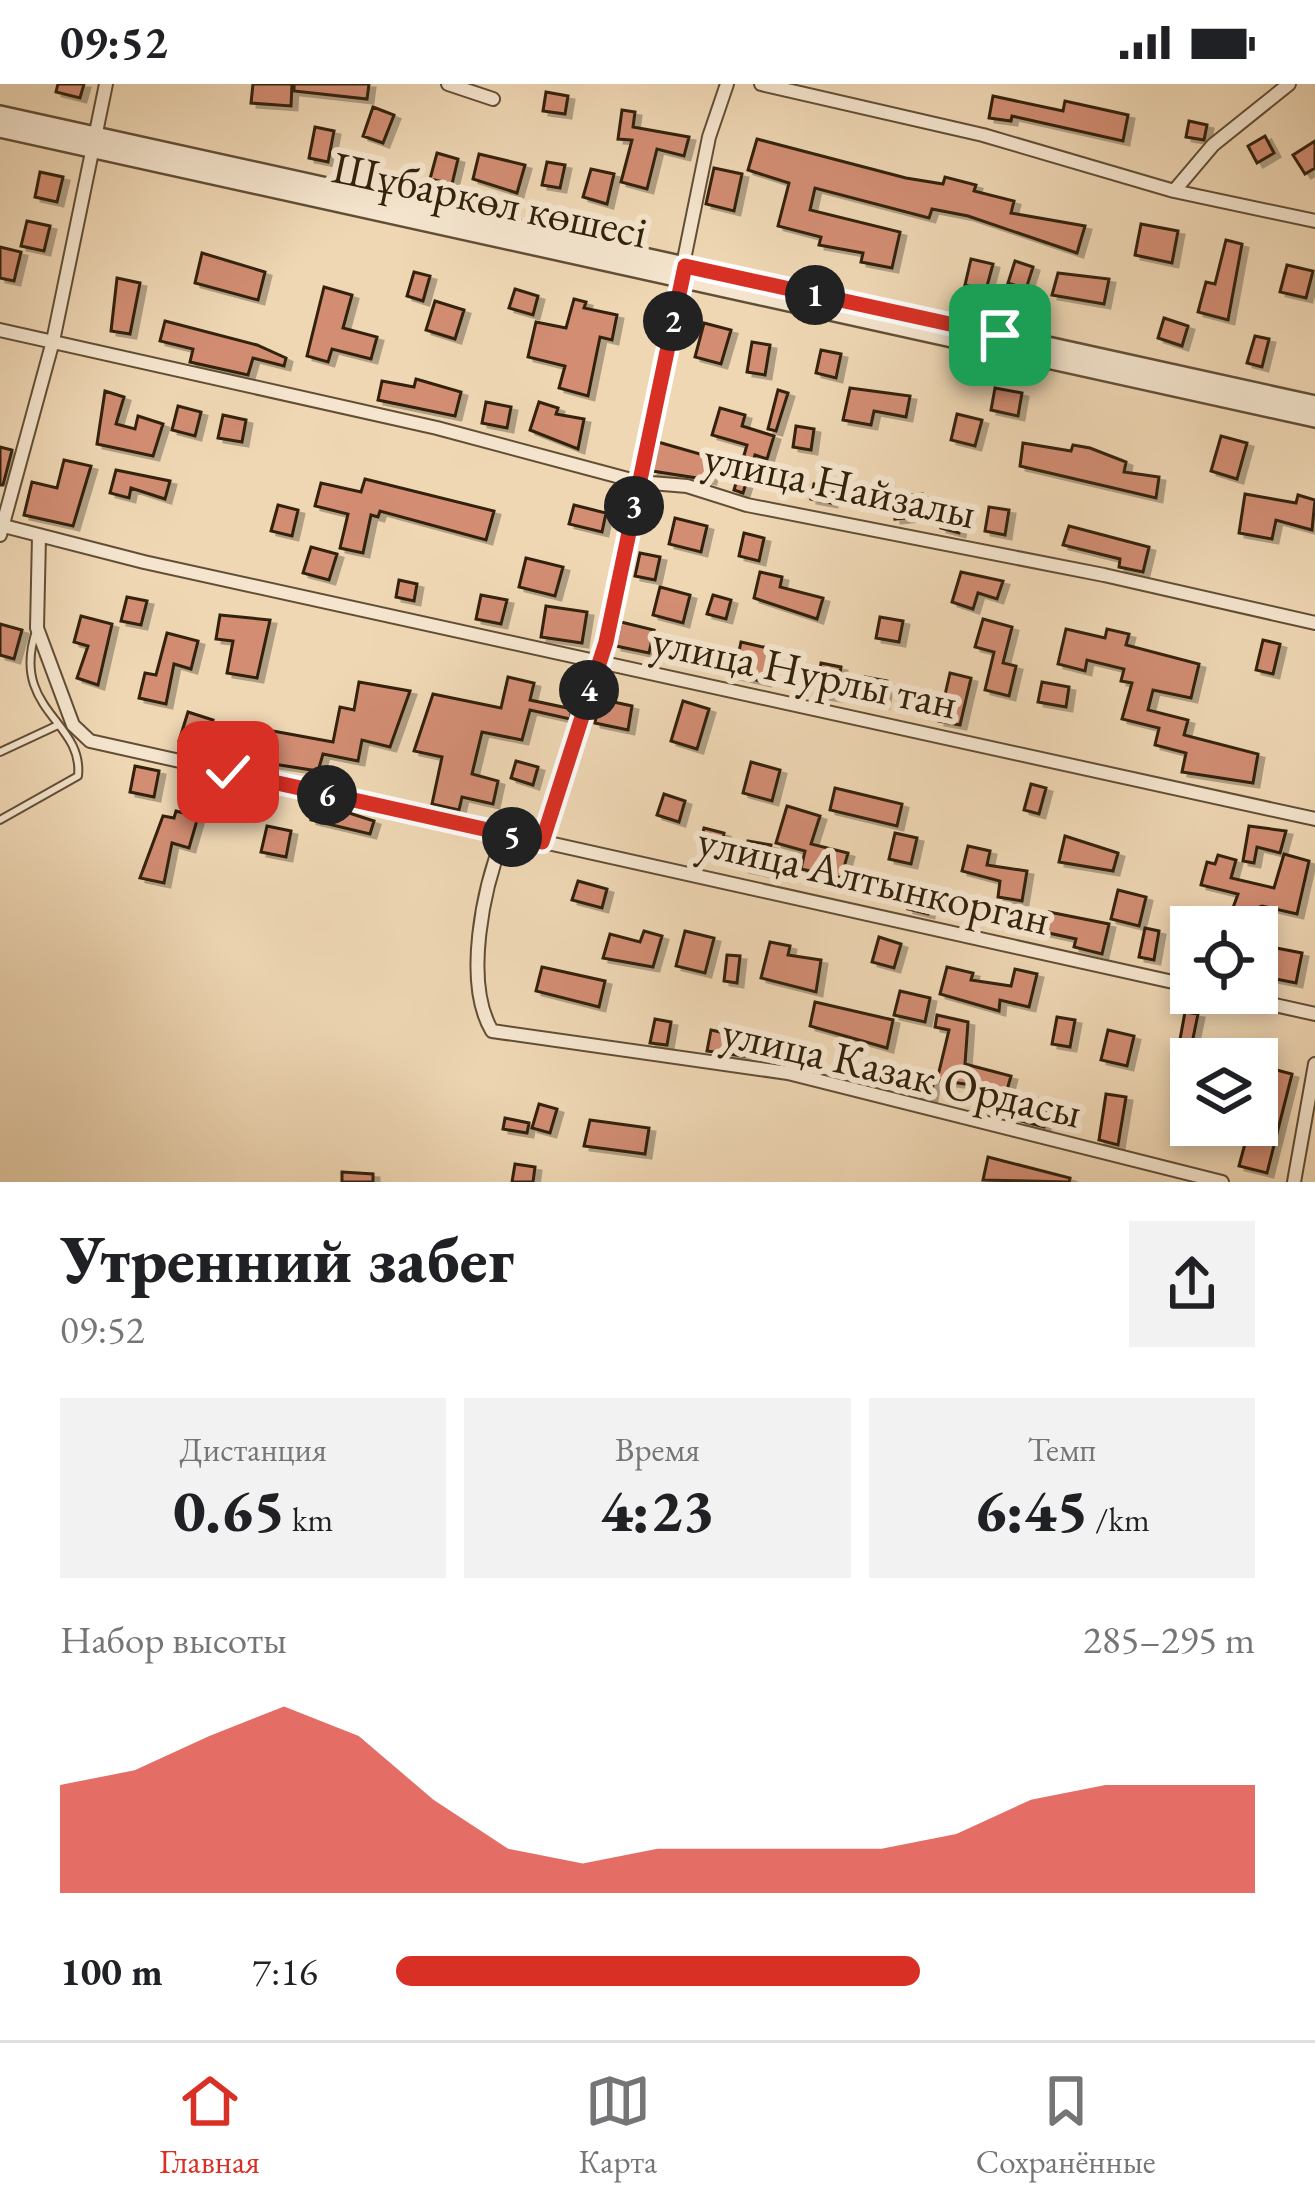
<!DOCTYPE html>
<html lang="ru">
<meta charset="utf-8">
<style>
body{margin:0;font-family:"EB Garamond",serif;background:#f2f2f2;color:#202124;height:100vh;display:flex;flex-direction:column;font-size:45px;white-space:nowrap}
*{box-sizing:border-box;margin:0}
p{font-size:39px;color:#757577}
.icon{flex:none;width:66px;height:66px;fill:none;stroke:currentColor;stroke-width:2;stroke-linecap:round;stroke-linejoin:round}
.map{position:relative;height:1098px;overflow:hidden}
.side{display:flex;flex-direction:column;background:#fff;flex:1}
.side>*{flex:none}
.tools{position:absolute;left:1170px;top:822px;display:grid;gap:24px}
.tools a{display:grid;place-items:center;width:108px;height:108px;border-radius:0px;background:#fff;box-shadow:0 6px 18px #0003;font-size:60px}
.pin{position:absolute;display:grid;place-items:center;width:102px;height:102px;color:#fff;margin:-51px;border-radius:24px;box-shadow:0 6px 18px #0006}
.km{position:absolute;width:60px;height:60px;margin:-30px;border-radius:50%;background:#222;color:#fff;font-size:33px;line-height:60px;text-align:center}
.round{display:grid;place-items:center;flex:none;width:126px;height:126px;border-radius:0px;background:#f2f2f2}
.overview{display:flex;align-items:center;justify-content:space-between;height:204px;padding:0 60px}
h1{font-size:66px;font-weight:800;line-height:90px}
.metrics{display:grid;grid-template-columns:repeat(3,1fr);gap:18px;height:204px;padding:12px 60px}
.metrics div{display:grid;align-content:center;border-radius:0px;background:#f2f2f2;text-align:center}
.metrics b{font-size:60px;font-weight:800}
.metrics small{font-size:33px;font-weight:400}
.metrics p{font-size:33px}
.chart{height:336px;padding:24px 60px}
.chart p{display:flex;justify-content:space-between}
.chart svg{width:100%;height:216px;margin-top:12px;fill:#d93025;opacity:.7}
ul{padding:0 60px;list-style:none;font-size:39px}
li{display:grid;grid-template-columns:192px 144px 1fr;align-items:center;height:90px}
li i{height:30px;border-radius:15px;background:#d93025}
.status{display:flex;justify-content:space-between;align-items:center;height:84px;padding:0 60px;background:#fff;direction:ltr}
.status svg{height:33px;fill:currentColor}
.menu{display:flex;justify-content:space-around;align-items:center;height:168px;border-top:3px solid #e0e0e0;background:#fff;font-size:33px;color:#757577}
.menu a{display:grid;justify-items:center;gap:6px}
.menu .on{color:#d93025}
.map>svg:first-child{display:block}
.building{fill:#d28d73;stroke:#32210b;stroke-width:3;filter:url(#shadow)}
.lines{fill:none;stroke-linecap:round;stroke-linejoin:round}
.service-casing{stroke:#614e35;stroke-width:10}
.minor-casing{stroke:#614e35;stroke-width:16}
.tertiary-casing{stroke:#614e35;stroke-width:20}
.service{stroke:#f5e5ce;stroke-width:6}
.minor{stroke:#f5e5ce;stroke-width:12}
.tertiary{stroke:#f5e5ce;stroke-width:15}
.route-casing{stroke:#fff;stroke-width:24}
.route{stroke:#d93025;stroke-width:15}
.labels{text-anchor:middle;stroke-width:12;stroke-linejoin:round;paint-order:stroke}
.street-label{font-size:45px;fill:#32210b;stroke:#f5e5ce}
</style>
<div class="status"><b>09:52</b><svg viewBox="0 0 49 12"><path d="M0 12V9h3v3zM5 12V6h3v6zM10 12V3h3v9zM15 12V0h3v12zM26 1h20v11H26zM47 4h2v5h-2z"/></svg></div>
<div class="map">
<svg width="1315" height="1098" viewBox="0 0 1315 1098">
<defs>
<filter id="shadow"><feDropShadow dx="6" dy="4" stdDeviation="0" flood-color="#0004"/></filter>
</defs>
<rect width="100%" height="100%" fill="#efd7b4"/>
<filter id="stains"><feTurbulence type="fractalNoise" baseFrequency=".00167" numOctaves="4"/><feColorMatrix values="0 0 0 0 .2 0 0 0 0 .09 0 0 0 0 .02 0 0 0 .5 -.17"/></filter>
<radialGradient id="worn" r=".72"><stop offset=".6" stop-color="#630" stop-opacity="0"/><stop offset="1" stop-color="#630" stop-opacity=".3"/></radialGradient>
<!-- building -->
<path class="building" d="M 58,0 L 84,0 L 80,14 L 56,8 Z
M 253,0 L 292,0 L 291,22 L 251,19 Z
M 294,0 L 369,0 L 367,15 L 294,7 Z
M 546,8 L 568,12 L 565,30 L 543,27 Z
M 993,12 L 1063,27 L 1065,17 L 1128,31 L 1123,57 L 1012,32 L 1011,37 L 989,34 Z
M 373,23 L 394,31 L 383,59 L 363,52 Z
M 622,26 L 635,28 L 633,43 L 689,53 L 684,72 L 657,65 L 647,105 L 621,98 L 632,56 L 618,55 Z
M 1189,37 L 1207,41 L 1204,56 L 1186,53 Z
M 315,43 L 334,47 L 328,78 L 309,74 Z
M 1265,52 L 1274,69 L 1257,79 L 1248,62 Z
M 757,55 L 906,94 L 943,100 L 945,93 L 976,101 L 974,107 L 1014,117 L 1011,129 L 1085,142 L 1077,169 L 968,132 L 932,125 L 929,134 L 815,104 L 810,126 L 900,148 L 892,184 L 861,178 L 863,169 L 819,161 L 821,153 L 778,142 L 789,99 L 748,86 Z
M 1315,57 L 1315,84 L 1305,90 L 1293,71 Z
M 437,69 L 458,75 L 452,100 L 430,95 Z
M 479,70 L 525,81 L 517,109 L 473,95 Z
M 547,78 L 565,81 L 560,104 L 542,101 Z
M 714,84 L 742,90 L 734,127 L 706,120 Z
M 591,85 L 614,90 L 607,120 L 583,113 Z
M 40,88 L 63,93 L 57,118 L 35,113 Z
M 27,137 L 50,142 L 44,167 L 21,162 Z
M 1141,140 L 1178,147 L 1172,179 L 1135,171 Z
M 1226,156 L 1242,160 L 1228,236 L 1198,228 L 1206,198 L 1215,200 Z
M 0,163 L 21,168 L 14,197 L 0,194 Z
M 202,169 L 265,188 L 258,216 L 195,199 Z
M 971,175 L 993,180 L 986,206 L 965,201 Z
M 1015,177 L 1033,183 L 1026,205 L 1008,199 Z
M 1287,181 L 1313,187 L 1306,214 L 1280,208 Z
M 414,188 L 430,192 L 423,217 L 407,212 Z
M 1058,189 L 1109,195 L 1104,220 L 1052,211 Z
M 117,194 L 140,199 L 130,250 L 111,247 Z
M 324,203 L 352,211 L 343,244 L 377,253 L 371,275 L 332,265 L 328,278 L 307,272 Z
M 515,205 L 538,212 L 533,231 L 509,224 Z
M 574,215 L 586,218 L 584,224 L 617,231 L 612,256 L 600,253 L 588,312 L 559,304 L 565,282 L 528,273 L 536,238 L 566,244 Z
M 435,217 L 464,226 L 455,255 L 426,246 Z
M 1164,234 L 1188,242 L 1182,262 L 1158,254 Z
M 165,237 L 257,261 L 286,274 L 284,282 L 253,274 L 248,291 L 190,278 L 193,265 L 160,257 Z
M 704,239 L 731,246 L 721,280 L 695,273 Z
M 1255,252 L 1269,255 L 1262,283 L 1247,279 Z
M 752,258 L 770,261 L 765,291 L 747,288 Z
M 821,266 L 841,270 L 836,294 L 816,289 Z
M 416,295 L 461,308 L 455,332 L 378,316 L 382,297 L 414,303 Z
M 850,304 L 910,312 L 906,333 L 874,327 L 871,341 L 843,336 Z
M 995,304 L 1022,309 L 1018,332 L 991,326 Z
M 778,306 L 788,309 L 776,347 L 768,345 Z
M 105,307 L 124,313 L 116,340 L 135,345 L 138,332 L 163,340 L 153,372 L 97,360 Z
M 486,318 L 511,323 L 507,344 L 482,339 Z
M 539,318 L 558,324 L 556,330 L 584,335 L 578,365 L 530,346 Z
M 178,322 L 201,328 L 195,352 L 172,346 Z
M 720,324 L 745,331 L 742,342 L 774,352 L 767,375 L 755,371 L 743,409 L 734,406 L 747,361 L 712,351 Z
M 957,330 L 982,336 L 975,362 L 951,356 Z
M 223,331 L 246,336 L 242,358 L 218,354 Z
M 796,342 L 814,345 L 811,366 L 793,363 Z
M 1221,352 L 1247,359 L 1237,395 L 1211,387 Z
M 658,358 L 714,374 L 710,396 L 652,387 Z
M 1023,359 L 1071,367 L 1073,361 L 1090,364 L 1126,378 L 1124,388 L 1159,393 L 1156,414 L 1020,382 Z
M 0,363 L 12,366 L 3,401 L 0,401 Z
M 64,376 L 91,382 L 73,442 L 24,431 L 32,398 L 57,404 Z
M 116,386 L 170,397 L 165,415 L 131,404 L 129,414 L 110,409 Z
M 365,395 L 494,427 L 486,456 L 380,427 L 378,433 L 371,431 L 363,469 L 340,464 L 348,430 L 315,422 L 321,399 L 361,408 Z
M 814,400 L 834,404 L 831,419 L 811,415 Z
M 922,410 L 924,432 L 895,435 L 893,413 Z
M 1245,410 L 1296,419 L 1298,411 L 1315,416 L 1312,446 L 1276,436 L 1272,455 L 1239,449 Z
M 278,421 L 298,426 L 292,452 L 271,447 Z
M 574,421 L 606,429 L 602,448 L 569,440 Z
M 947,421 L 965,426 L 959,449 L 941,444 Z
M 989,423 L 1009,426 L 1005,451 L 985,447 Z
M 675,434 L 707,442 L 701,468 L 669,460 Z
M 1069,442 L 1149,463 L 1143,488 L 1119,483 L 1120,475 L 1063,461 Z
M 744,449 L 764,454 L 759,477 L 739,472 Z
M 311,463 L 337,470 L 329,496 L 303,489 Z
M 640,469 L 660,473 L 655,496 L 635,492 Z
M 526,474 L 563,483 L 555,512 L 519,503 Z
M 760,488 L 782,493 L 780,503 L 823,514 L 817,535 L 754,514 Z
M 961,488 L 1003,497 L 997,515 L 978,509 L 973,525 L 952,518 Z
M 399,496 L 417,500 L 414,517 L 396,513 Z
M 660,503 L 690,511 L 683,539 L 653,531 Z
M 481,511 L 507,516 L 501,540 L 476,535 Z
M 713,511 L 731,516 L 726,535 L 707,530 Z
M 127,513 L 147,517 L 141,541 L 121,537 Z
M 546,522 L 587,528 L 582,559 L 541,553 Z
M 220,531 L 270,536 L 257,594 L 227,589 L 233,557 L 216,555 Z
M 81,532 L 112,540 L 98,601 L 77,594 L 88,562 L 74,558 Z
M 880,533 L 903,537 L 899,558 L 876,554 Z
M 983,535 L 1012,543 L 1003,579 L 1016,582 L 1009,612 L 985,606 L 994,568 L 975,563 Z
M 621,538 L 654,546 L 649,569 L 616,562 Z
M 0,540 L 22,546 L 14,575 L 0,571 Z
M 1066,545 L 1105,554 L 1107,545 L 1129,550 L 1126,561 L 1199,580 L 1191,614 L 1153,606 L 1148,626 L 1188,636 L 1184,651 L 1258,670 L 1253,699 L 1182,688 L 1186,669 L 1155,661 L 1159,644 L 1122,635 L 1132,599 L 1121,597 L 1124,585 L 1087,576 L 1085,587 L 1058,580 Z
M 167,549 L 198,557 L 191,585 L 174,580 L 166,620 L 139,614 L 145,589 L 156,591 Z
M 1263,556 L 1280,560 L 1273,590 L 1256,586 Z
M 741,558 L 772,565 L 765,598 L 734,591 Z
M 821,579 L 841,583 L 835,613 L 815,610 Z
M 950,589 L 971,594 L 960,641 L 939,637 Z
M 508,593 L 534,599 L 530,616 L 572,625 L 570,635 L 530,626 L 522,656 L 482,648 L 472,690 L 498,697 L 493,720 L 462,713 L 459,726 L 432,720 L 442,673 L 414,667 L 433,610 L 501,624 Z
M 865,593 L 887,597 L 883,620 L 861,616 Z
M 359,598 L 410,607 L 390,663 L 362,656 L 358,677 L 323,670 L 318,687 L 267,679 L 269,670 L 246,665 L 251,643 L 333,658 L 340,623 L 354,626 Z
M 1042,598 L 1069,603 L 1066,623 L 1038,618 Z
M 600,615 L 632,622 L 628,646 L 595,639 Z
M 683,617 L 709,625 L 697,665 L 671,657 Z
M 188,628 L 213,636 L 204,664 L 179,657 Z
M 516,677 L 538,683 L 533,701 L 511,694 Z
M 751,678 L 780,686 L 772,717 L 743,709 Z
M 135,682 L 159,687 L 154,713 L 130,708 Z
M 1031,700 L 1046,704 L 1039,730 L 1024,726 Z
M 835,704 L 902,720 L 897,742 L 830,726 Z
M 664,710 L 685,717 L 679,738 L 657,731 Z
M 315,718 L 374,737 L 370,750 L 311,736 Z
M 787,722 L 820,732 L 811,760 L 848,769 L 841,794 L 801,785 L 805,767 L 776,759 Z
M 176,727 L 198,733 L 189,764 L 172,759 L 164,799 L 140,794 L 163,732 L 174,734 Z
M 267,742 L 291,747 L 286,773 L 261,768 Z
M 1249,742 L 1286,747 L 1280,769 L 1257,763 L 1254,779 L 1243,777 Z
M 704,744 L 724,749 L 720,770 L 699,765 Z
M 895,749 L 917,754 L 911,780 L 889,775 Z
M 1065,752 L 1118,769 L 1113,787 L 1059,778 Z
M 748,757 L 771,761 L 766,789 L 743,784 Z
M 968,762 L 990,767 L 987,781 L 1027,787 L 1022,817 L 998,813 L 1000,797 L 962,787 Z
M 1284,770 L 1309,777 L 1297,830 L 1262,822 L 1254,825 L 1251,843 L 1226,843 L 1238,810 L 1201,801 L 1207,778 L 1215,780 L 1218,771 L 1236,776 L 1231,794 L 1274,804 Z
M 578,797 L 607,805 L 602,824 L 572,816 Z
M 914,798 L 934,803 L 928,830 L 908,825 Z
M 1118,806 L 1146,813 L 1139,842 L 1111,835 Z
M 1049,828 L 1109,840 L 1102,870 L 1074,863 L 1076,855 L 1044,848 Z
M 1145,844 L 1159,847 L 1154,876 L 1139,873 Z
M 644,847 L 662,852 L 653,883 L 603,874 L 610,850 L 640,858 Z
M 685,847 L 714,854 L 705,889 L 676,882 Z
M 879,853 L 901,860 L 894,884 L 872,878 Z
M 770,858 L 790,862 L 788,871 L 821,876 L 816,908 L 761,894 Z
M 1266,862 L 1302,869 L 1296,899 L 1260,892 Z
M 727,871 L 740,872 L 737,899 L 724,897 Z
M 542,883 L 605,897 L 599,923 L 536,907 Z
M 947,883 L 973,889 L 971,896 L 1011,902 L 1015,885 L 1037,890 L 1029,923 L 1000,916 L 999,927 L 940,910 Z
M 900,907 L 930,914 L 925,938 L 894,931 Z
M 815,918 L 893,936 L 887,964 L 810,942 Z
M 1185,928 L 1198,930 L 1191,964 L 1179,961 Z
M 937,931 L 968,938 L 965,980 L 1011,992 L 1007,1006 L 937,996 L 949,946 L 935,943 Z
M 1057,933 L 1075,936 L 1070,963 L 1052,960 Z
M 655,935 L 671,938 L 667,961 L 650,959 Z
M 711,946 L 748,954 L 744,972 L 707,967 Z
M 1108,946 L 1134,952 L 1127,982 L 1101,976 Z
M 907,984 L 935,989 L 931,1013 L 903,1007 Z
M 1269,984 L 1292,990 L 1267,1089 L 1239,1082 L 1247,1052 L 1259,1055 Z
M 1106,1010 L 1126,1013 L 1118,1061 L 1099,1056 Z
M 1025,1013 L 1048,1017 L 1044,1043 L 1021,1037 Z
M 539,1020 L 557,1025 L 550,1049 L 532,1044 Z
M 505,1034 L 529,1039 L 527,1049 L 503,1045 Z
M 590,1036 L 649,1044 L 645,1070 L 584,1062 Z
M 988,1073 L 1070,1094 L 1069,1098 L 983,1096 Z
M 515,1080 L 535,1083 L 533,1098 L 512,1098 Z
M 342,1088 L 373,1090 L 373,1098 L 342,1098 Z"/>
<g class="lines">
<!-- service casing -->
<g class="service-casing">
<path id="service" d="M 0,668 L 58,641
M 0,736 L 78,692 C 84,637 10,626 36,547"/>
</g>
<!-- minor casing -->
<g class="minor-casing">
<path id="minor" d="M 448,0 L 493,15
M 761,0 L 983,51 L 1174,107 L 1315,137
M 1174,107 L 1213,61 L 1289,0
M 0,246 L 437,344 L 639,398 L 687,402 L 747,421 L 1104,491 L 1315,539
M 0,441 L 144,478 L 1315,735
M 0,451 L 53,257 L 106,0
M 39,452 L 37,544 L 73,641 L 90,657 L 1191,902
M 504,752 C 483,804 463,898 492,947 L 788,989 L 1222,1098
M 541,758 L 606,558 L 709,53 L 727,0
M 1221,909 L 1315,930
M 1294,1098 L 1315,980"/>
</g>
<!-- tertiary casing -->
<g class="tertiary-casing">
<path id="tertiary" d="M 0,30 L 1315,320
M 0,45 L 1315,335"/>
</g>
<!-- service -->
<use href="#service" class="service"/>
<!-- minor -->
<use href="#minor" class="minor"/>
<!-- tertiary -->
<use href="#tertiary" class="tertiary"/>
</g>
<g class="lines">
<!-- route casing -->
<g class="route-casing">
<path id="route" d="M 228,688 L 542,758 L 606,558 L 685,182 L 1000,251"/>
</g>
<!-- route -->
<use href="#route" class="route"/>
</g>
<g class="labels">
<!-- street labels -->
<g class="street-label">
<text transform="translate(490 115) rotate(12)" y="16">Шұбаркөл көшесі</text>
<text transform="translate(840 400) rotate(12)" y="16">улица Найзалы</text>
<text transform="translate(805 587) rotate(12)" y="16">улица Нурлы тан</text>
<text transform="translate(874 795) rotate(13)" y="16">улица Алтынкорган</text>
<text transform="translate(902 987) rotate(13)" y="16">улица Казак Ордасы</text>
</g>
</g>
<rect width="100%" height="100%" filter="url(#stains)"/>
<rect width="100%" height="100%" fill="url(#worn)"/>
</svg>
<div class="tools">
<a><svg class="icon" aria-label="locate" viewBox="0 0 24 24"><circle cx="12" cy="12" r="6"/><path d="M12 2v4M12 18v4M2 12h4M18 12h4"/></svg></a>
<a><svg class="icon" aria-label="layers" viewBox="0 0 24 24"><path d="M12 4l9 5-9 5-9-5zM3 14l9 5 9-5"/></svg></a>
</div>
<div class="pin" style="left:1000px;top:251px;background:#1e9e55"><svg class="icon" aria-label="arrive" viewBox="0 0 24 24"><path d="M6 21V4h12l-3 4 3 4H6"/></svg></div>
<div class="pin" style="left:228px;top:688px;background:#d93025"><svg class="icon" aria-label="check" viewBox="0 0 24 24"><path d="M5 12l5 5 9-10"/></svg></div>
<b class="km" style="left:815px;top:211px">1</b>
<b class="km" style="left:673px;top:237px">2</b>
<b class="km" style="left:634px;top:422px">3</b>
<b class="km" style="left:589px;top:606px">4</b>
<b class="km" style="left:512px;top:753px">5</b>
<b class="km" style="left:327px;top:711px">6</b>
</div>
<section class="side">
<div class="overview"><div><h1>Утренний забег</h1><p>09:52</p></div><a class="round"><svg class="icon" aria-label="share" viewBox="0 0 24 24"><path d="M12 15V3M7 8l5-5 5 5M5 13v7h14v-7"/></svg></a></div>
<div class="metrics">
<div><p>Дистанция</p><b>0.65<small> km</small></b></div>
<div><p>Время</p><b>4:23</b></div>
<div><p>Темп</p><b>6:45<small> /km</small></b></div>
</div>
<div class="chart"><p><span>Набор высоты</span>285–295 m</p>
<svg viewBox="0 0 160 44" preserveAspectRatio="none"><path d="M0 44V22L10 19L20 12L30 6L40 12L50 25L60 35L70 38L80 35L90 35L100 35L110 35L120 32L130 25L140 22L150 22L160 22V44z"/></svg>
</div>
<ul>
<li><b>100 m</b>7:16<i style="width:61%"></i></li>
</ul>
</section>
<nav class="menu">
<a class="on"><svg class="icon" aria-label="home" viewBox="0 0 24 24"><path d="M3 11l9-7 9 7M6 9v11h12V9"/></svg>Главная</a>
<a><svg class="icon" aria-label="map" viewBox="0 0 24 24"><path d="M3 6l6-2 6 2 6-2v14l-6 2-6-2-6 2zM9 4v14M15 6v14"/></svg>Карта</a>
<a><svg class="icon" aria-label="saved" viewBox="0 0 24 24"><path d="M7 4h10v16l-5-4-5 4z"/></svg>Сохранённые</a>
</nav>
